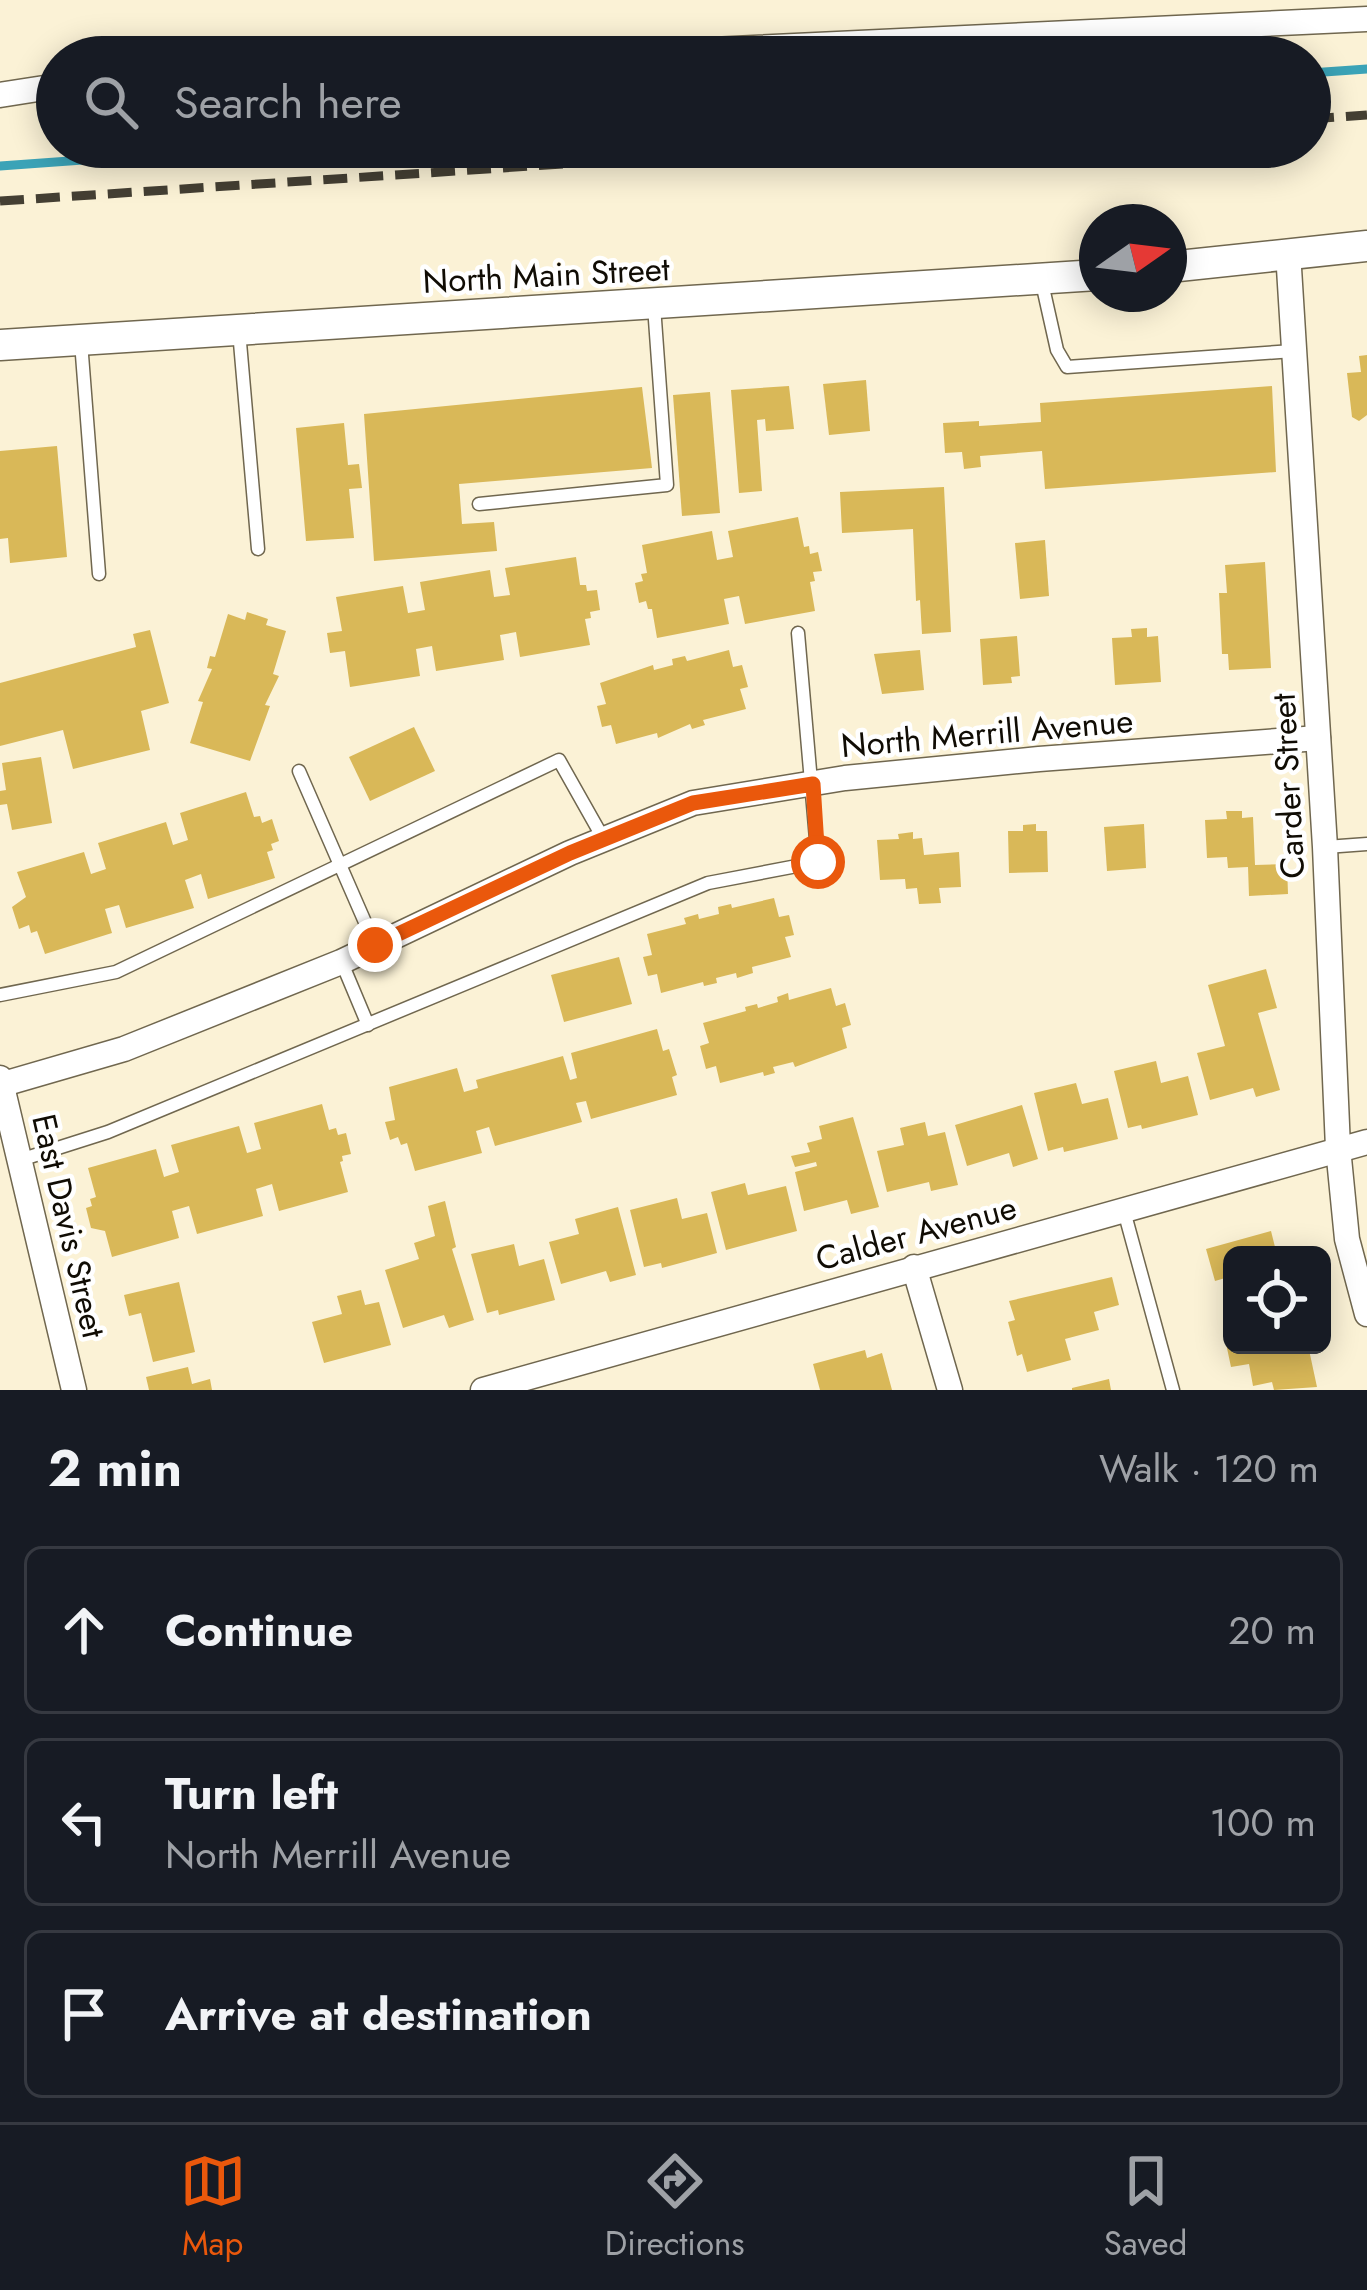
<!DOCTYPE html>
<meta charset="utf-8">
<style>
body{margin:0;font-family:Jost,sans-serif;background:#242831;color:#f1f3f6}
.controls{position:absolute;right:36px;bottom:36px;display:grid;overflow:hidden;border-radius:18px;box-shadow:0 6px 30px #0003}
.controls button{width:108px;height:108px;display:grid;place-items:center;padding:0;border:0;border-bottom:3px solid #363941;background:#171b24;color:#f1f3f6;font:60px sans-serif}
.compass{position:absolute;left:1079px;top:204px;width:108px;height:108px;border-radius:50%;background:#171b24;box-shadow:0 6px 30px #0003;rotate:76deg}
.stop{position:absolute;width:36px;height:36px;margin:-27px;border:9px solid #ea580c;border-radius:50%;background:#fff}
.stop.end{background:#ea580c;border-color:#fff;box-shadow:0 3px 12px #0008}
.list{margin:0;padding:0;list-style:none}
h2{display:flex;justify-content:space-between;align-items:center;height:156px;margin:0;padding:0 48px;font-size:51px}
h2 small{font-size:39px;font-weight:400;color:#9ea1a6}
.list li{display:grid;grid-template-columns:78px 1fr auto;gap:36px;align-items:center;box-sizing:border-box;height:168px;margin:0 24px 24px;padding:0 24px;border:3px solid #363941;border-radius:18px}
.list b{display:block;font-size:45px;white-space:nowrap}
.list p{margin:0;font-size:39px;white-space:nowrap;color:#9ea1a6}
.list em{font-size:39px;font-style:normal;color:#9ea1a6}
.icon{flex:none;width:66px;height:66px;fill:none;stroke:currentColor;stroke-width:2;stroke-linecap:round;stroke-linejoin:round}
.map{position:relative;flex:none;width:1367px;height:1390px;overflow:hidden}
.search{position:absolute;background:#171b24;box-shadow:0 6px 30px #0003;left:36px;right:36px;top:36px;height:132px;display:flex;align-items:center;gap:30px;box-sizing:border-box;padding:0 42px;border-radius:66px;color:#9ea1a6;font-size:45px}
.sheet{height:732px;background:#171b24}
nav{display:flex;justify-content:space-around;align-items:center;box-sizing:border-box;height:168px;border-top:3px solid #363941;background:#171b24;font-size:33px;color:#9ea1a6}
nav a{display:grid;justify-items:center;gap:6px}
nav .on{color:#ea580c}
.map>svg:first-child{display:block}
</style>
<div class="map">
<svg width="1367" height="1390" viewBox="0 0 1367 1390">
<rect width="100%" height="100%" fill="#fbf2d6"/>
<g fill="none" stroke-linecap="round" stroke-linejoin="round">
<g stroke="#3ba3b7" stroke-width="9">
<path d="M1310,73L1367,69"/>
<path d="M0,166L264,147"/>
</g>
</g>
<g fill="#d9b858">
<path d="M1367,355V415L1359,421L1352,417L1347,373L1361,372L1359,356Z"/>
<path d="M866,380L870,431L829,435L823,384Z"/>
<path d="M789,386L794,429L766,431L765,419L757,420L762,491L739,493L731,390Z"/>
<path d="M1272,386L1276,472L1045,489L1042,451L980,456L981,467L964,469L962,452L945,453L943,423L979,421V426L1041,422L1040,403Z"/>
<path d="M642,387L652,468L459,484L462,524L494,522L497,551L374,561L364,414Z"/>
<path d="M710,392L720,513L682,516L673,395Z"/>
<path d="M344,423L348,465L359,464L362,488L349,489L354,538L306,541L296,428Z"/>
<path d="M57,446L67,557L10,563L8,538L0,539V451Z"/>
<path d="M944,487L951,632L922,634L920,600L916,601L913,529L842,533L840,492Z"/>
<path d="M798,517L804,547L809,546L810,554L818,552L822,571L813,572L815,581L810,582L815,611L745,624L739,596L724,599L729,624L657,638L652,609H648L646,601L639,603L635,583L643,581L641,574L647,573L642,545L712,531L717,560L733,557L728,531Z"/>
<path d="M1045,540L1049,596L1020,599L1015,543Z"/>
<path d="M576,557L580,585H586L587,591L597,590L600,610L590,612L591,618L585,619L590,645L520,657L516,632L500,635L504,660L436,671L432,646L416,649L420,676L350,687L345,651L330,653L327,633L342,631L336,597L403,586L408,613L425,610L420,582L490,570L494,597L510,595L505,568Z"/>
<path d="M1265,562L1271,668L1229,670L1228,654H1222L1219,593H1227L1225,565Z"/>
<path d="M247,612L268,619L266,625L286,631L273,674L279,676L265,705L270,706L250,761L190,743L203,702L198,701L212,669L207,668L210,656L215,657L228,614L245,620Z"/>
<path d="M1147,628V637L1158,636L1161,682L1115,685L1112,638L1132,637L1131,629Z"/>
<path d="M150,630L169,703L141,711L150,750L73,769L63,730L0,746V683L136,647L133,634Z"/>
<path d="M1017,636L1020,676L1011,677L1012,683L983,685L980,639Z"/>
<path d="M729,650L733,667L742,665L748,687L740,689L746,709L703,720L705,725L692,729L690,724L658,738L657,733L616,744L611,725L602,727L597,706L606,704L600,683L653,665L654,670L673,665L672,659L685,656L687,661Z"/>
<path d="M920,650L924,690L882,694L874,654Z"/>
<path d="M414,727L435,771L370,801L349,757Z"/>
<path d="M41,757L52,823L12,830L7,804L0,805V791L6,790L2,763Z"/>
<path d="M246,792L254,817L260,816L262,823L272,819L279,841L271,844L273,850L267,852L275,878L208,899L201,874L185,880L194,908L126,928L119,905L105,909L112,933L45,954L37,931L31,933L29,925L19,929L12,907L26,897L17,872L84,852L91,874L106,869L98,843L166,822L173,845L188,840L180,813Z"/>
<path d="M1226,811H1242V818L1253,817L1255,865L1287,864L1288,894L1249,896L1248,867L1228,868L1227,857L1207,858L1205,820L1227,819Z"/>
<path d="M1036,824V831H1047L1048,872L1009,873L1008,831H1023V825Z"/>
<path d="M1144,824L1146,868L1107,871L1104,827Z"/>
<path d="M913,832V839L922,838L924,855L959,852L961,887L939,888L941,903L919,904L917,888L906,889L905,879L880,880L877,840L899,839L898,834Z"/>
<path d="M774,898L779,917L789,915L794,935L785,937L791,957L752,967L753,973L737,978L736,973L716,978L717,983L704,986L703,982L661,993L657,974L648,976L643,957L652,955L647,934L686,924L684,918L698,914L699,919L719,914L718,907L731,904L732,908Z"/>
<path d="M619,957L632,1004L564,1022L551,975Z"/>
<path d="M1266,969L1277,1008L1258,1013L1280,1090L1256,1097L1253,1088L1210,1100L1197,1053L1225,1046L1208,985Z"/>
<path d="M831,988L836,1006L845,1003L851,1025L842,1028L847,1048L795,1067L793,1062L773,1067L775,1073L764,1076L763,1072L720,1083L716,1066L706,1069L700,1046L709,1043L703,1023L746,1011L745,1007L757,1004L758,1008L778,1002L777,997L788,993L789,1000Z"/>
<path d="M657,1029L663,1051L669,1049L677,1075L672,1077L677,1095L591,1119L586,1101L576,1103L582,1122L495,1146L489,1127L476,1131L482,1153L415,1171L407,1143L401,1145L398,1137L390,1140L385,1122L395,1120L389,1087L457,1068L464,1092L478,1088L476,1080L563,1056L570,1080L577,1078L571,1053Z"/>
<path d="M1156,1061L1161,1083L1188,1076L1198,1115L1142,1129L1141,1125L1128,1128L1114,1071Z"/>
<path d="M1076,1083L1082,1104L1108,1098L1118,1139L1064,1152L1063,1147L1048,1151L1034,1093Z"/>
<path d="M322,1104L329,1130L336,1128L338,1135L346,1133L351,1154L342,1156L343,1161L340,1162L348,1192L279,1211L272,1184L256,1189L263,1216L197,1234L189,1206L172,1211L179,1238L112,1257L105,1231L91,1228L86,1208L92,1206L90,1199L96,1197L88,1168L156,1149L164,1177L179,1172L171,1145L239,1126L247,1153L261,1149L254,1123Z"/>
<path d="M1022,1105L1038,1159L1013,1167L1009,1153L967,1166L955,1125Z"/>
<path d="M853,1117L879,1207L851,1214L847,1200L804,1211L795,1172L817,1166L816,1162L795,1167L791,1156L810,1152L807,1143L822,1139L819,1126Z"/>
<path d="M925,1122L928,1136L945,1132L958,1185L931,1191L929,1182L887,1192L877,1151L904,1145L900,1128Z"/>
<path d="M745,1183L748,1195L786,1186L797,1231L726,1250L711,1192Z"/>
<path d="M677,1198L682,1219L707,1213L717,1253L662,1268L661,1263L644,1267L630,1210Z"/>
<path d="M445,1201L456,1247L452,1249L474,1320L449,1328L444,1315L403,1328L385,1270L419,1259L414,1243L435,1236L428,1206Z"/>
<path d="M618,1207L636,1275L610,1282L606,1271L561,1284L549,1242L579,1234L575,1219Z"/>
<path d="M1271,1231L1277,1255H1232V1276L1215,1281L1206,1249Z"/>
<path d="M514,1244L519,1266L544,1259L555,1300L499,1315L498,1310L487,1313L471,1254Z"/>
<path d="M1112,1277L1119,1305L1094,1312L1099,1330L1065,1339L1071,1360L1027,1372L1022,1354L1017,1356L1008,1322L1015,1320L1009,1301Z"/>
<path d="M179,1282L195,1352L153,1362L141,1313L129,1316L124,1295Z"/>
<path d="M361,1290L365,1305L379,1302L391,1345L324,1363L312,1322L342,1314L337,1296Z"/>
<path d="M1232,1333V1345H1308L1317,1387L1274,1390L1272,1382L1253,1386L1249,1364L1231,1367L1224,1334Z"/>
<path d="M865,1350L867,1358L882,1353L892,1390H820L813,1364Z"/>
<path d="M188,1367L192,1384L210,1379L212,1390H149L146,1377Z"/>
<path d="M1109,1379L1111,1390H1072V1388Z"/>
</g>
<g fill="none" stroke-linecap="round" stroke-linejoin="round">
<defs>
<g id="service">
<path d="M1042,283L1057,350L1067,367L1293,351"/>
<path d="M239,331L258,549"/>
<path d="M81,342L99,574"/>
<path d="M479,504L667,485L654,306"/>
<path d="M299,771L375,945"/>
<path d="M1326,847L1367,844"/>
<path d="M342,963L368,1025"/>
<path d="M0,995L116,972L559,760L603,838"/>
<path d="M20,1160L108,1132L708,883L818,862L798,633"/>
<path d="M1124,1211L1173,1390"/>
</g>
<g id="minor">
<path d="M564,57L1367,19"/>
<path d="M0,95L57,86"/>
<path d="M1288,252L1325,847L1338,1148L1347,1239L1367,1314"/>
<path d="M0,1078L74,1390"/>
<path d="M0,1085L124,1049L341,962L570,853L693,803L845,778L1039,759L1318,738"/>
<path d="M914,1267L950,1390"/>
<path d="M483,1390L1367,1142"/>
</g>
<g id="tertiary">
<path d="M1169,267L1367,246"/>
<path d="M0,345L1097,275"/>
</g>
</defs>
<use href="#service" stroke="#70674f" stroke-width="15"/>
<use href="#minor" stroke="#70674f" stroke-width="27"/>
<use href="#tertiary" stroke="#70674f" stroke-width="33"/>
<use href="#service" stroke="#fff" stroke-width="12"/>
<use href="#minor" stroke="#fff" stroke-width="24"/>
<use href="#tertiary" stroke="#fff" stroke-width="30"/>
<g stroke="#443f33" stroke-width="9" stroke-dasharray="24 12" stroke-linecap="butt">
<path d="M1310,119L1367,115"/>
<path d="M0,201L821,147"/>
</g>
</g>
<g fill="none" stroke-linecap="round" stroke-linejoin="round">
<path stroke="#ea580c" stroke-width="15" d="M375,945L570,853L693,803L813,784L818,862"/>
</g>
<g text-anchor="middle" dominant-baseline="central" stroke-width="9" stroke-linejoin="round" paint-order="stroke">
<g font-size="33" fill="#100c04" stroke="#fff">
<text transform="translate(546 275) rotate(-3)">North Main Street</text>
<text transform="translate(987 733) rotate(-5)">North Merrill Avenue</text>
<text transform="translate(1288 786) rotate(-93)">Carder Street</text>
<text transform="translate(69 1226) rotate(77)">East Davis Street</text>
<text transform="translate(916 1233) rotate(-15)">Calder Avenue</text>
</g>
</g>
</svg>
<div class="controls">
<button><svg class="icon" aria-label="locate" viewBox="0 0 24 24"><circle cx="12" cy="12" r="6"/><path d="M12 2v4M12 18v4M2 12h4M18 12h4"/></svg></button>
</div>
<svg class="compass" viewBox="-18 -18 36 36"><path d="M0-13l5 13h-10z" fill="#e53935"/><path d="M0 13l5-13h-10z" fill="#9ea1a6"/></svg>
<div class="stop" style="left:818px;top:862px"></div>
<div class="stop end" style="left:375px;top:945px"></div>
<div class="search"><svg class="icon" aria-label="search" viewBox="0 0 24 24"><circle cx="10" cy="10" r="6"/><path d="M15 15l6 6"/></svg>Search here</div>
</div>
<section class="sheet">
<h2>2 min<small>Walk · 120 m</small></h2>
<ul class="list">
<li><svg class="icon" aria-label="ahead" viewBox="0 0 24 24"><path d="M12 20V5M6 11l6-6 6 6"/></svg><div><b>Continue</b></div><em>20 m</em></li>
<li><svg class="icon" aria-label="left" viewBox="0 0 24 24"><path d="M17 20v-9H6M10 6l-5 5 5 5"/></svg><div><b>Turn left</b><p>North Merrill Avenue</p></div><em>100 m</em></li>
<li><svg class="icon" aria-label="arrive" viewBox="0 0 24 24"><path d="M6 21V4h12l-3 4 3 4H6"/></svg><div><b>Arrive at destination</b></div></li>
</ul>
</section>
<nav>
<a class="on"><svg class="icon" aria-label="map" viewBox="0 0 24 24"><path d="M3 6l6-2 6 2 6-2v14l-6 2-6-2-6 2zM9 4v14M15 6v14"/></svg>Map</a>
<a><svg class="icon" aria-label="directions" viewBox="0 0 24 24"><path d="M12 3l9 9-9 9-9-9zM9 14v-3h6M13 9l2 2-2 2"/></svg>Directions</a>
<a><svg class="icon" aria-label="saved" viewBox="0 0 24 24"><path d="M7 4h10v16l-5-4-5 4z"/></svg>Saved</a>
</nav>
